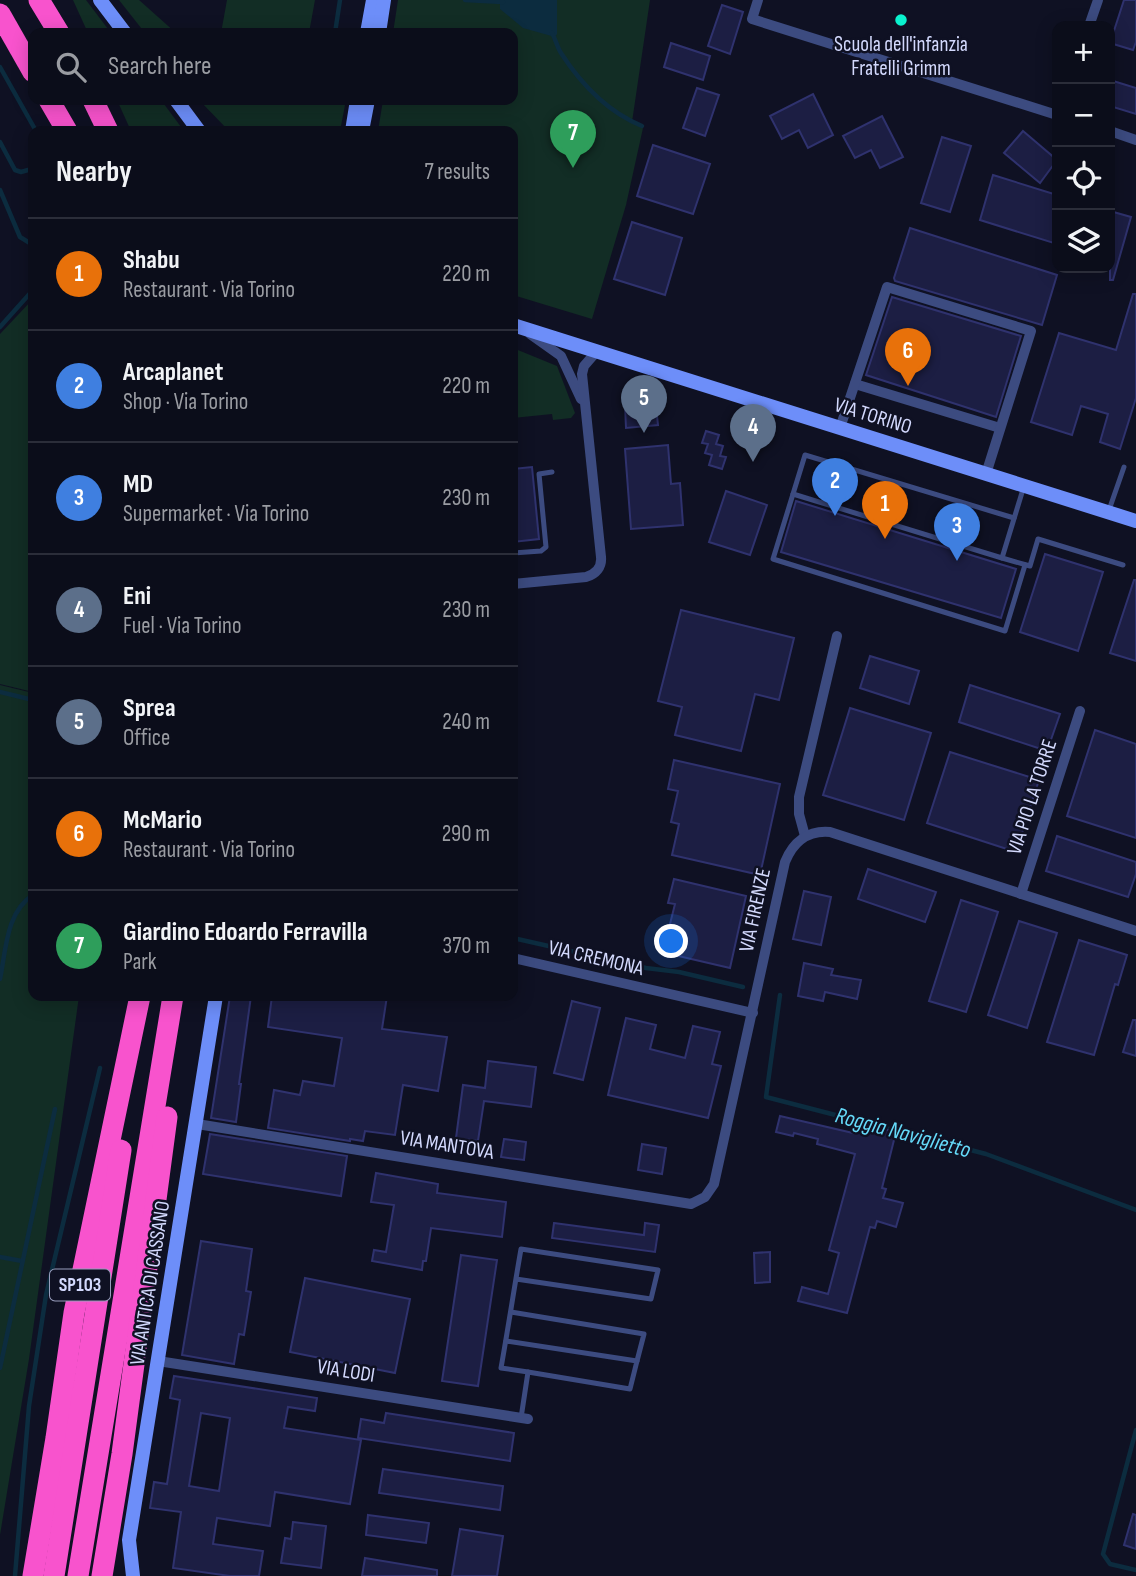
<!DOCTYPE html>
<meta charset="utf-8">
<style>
body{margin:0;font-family:"Sofia Sans Condensed",sans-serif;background:#191b27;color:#f1f3f6}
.controls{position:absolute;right:21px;top:21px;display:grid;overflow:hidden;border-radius:14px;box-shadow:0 4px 18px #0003}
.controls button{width:63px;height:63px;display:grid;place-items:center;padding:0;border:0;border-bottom:2px solid #2b2d39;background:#0b0d1a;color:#f1f3f6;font:35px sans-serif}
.you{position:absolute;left:672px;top:942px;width:24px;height:24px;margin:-18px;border:5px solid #fff;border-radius:50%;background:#1a73e8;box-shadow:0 0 0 10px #1a73e833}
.badge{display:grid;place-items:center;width:46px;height:46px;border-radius:50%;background:#d93025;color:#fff;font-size:23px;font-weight:700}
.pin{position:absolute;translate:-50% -58px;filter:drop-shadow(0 2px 4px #0008)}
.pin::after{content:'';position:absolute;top:37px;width:24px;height:21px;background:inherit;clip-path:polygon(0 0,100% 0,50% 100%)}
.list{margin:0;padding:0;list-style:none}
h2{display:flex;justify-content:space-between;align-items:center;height:91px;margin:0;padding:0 28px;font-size:30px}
h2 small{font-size:23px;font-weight:400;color:#9a9ca2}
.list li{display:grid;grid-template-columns:46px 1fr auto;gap:21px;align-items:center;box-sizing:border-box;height:112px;padding:0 28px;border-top:2px solid #2b2d39}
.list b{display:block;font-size:26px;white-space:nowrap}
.list p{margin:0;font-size:23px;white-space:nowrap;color:#9a9ca2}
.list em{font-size:23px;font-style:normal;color:#9a9ca2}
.icon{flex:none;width:38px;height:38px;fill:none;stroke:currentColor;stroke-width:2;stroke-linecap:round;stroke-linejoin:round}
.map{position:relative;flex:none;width:1136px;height:1576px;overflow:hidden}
.search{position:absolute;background:#0b0d1a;box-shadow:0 4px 18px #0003;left:28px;top:28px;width:490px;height:77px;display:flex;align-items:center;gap:18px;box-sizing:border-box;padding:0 24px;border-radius:14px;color:#9a9ca2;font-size:26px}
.panel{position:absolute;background:#0b0d1a;box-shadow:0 4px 18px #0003;left:28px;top:126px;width:490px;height:875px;border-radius:14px}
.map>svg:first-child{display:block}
</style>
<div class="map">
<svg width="1136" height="1576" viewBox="0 0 1136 1576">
<rect width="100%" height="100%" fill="#0f1123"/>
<g fill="#122d25">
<path d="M73,0H86L111,33H88Z"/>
<path d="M119,0H139L176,33H145Z"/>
<path d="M227,0H315L309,33H221Z"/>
<path d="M398,0H650L632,122L643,128L626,205L592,319L513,295V131H378L383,100H513V33H393Z"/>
<path d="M117,100H161L184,131H131Z"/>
<path d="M199,100H346L340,131H229Z"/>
<path d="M33,299V692L0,684V334Z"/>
<path d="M513,348L557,366L575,413L571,418L553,420L552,414L513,418Z"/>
<path d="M0,685L33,693V996H79L29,1359L0,1535Z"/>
</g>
<path fill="#0c2c3f" d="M500,0H557V34L555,37L523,28L500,9Z"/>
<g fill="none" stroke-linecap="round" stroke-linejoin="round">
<g stroke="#0c2c3f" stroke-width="4.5">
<path d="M465,0L503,2"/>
<path d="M335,33L340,0"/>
<path d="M552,33C556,40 557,47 561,53C581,84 608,112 642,126"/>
<path d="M0,67L36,131"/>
<path d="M0,142L15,170L21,172L28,170"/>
<path d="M0,190L20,237L33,245"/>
<path d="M0,327L33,290"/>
<path d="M0,692L33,700"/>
<path d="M513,938L646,968L679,972L743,987"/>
<path d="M0,979C6,950 6,912 33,895"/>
<path d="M780,995L766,1097L986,1154L1136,1210"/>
<path d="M0,1257L22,1261"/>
<path d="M0,1368L55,1109"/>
<path d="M1136,1430L1103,1554L1110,1564L1136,1570"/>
<path d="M15,1576L29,1406L46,1295L100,1068"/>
</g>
</g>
<g fill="#1c1e43" stroke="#2f326e" stroke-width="2" fill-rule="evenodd">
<path d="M1124,0H1136V42L1133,50L1110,43Z"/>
<path d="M722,5L743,12L730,54L708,46Z"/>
<path d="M671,43L710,56L703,80L664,67Z"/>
<path d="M1110,80L1136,88V114L1110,106Z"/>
<path d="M697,88L719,95L705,136L683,128Z"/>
<path d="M813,94L833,135L808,148L799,130L782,139L770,116Z"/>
<path d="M882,116L903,157L880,168L871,150L855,158L843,136Z"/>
<path d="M1023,131L1057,160L1040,183L1004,153Z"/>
<path d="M942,137L971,146L950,212L921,203Z"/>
<path d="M653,145L710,164L693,214L637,196Z"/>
<path d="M993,175L1057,195V244L980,220Z"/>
<path d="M1110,211L1131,217L1113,280H1110Z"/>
<path d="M632,222L682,238L665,295L614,279Z"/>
<path d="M910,228L1057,275L1042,325L895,281L894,278Z"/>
<path d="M1133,294H1136V398L1120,449L1100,442L1108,414L1081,406L1072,435L1031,422L1059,333L1116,350Z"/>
<path d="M892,297L1021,336L996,417L866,375Z"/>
<path d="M625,405L657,416L658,425L626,428Z"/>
<path d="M706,431L719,435L716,444L723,446L720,456L726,457L722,469L709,465L712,455L705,453L708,444L702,443Z"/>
<path d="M668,445L671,484L680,483L683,525L631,529L625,449Z"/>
<path d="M532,467L539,539L513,542V469Z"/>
<path d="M726,491L767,505L750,555L709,542Z"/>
<path d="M796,501L1016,569L1001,618L781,552Z"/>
<path d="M1045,554L1103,572L1078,651L1020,632Z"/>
<path d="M1134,580H1136V661L1110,653Z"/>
<path d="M681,610L794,638L779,700L755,694L741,751L675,735L682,707L658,701Z"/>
<path d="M870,656L919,671L909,704L860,688Z"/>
<path d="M970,685L1060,714L1047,751L959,722Z"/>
<path d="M850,708L931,733L904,820L823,795Z"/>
<path d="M1095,730L1136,744V838L1067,816Z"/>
<path d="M950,752L1039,780L1016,852L927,823Z"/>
<path d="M674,760L780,784L760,875L672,855L679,824L671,822L678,791L668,789Z"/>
<path d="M1057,836L1136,862V874L1128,897L1046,871Z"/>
<path d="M868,869L936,892L925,922L858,899Z"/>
<path d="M674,879L746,896L730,968L674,955L680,931L669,928L675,904L668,903Z"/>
<path d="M804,891L831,897L821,945L793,939Z"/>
<path d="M961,900L998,912L966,1012L929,1001Z"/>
<path d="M1019,921L1057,933L1027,1028L988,1015Z"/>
<path d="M1079,940L1127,955L1118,985L1115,984L1094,1055L1047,1042Z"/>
<path d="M804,963L833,969L831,975L861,980L857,999L825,992L823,1001L798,996Z"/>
<path d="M230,996H251L239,1084H241L236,1122L211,1118Z"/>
<path d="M272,996H387L382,1029L447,1037L438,1091L403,1085L395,1135L365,1131L363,1141L350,1139V1141L268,1128L274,1090L300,1095L303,1081L334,1086L342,1038L268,1027Z"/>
<path d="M572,1001L600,1008L583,1080L554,1073Z"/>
<path d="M626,1018L656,1025L650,1049L685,1058L693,1026L720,1032L712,1064L721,1066L708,1118L608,1095Z"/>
<path d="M1133,1020H1136V1056L1123,1052Z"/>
<path d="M488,1061L536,1067L531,1107L484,1101L478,1141L456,1138L463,1085L485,1088Z"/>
<path d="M780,1116L853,1133L856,1122L896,1132L882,1188L886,1189L883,1198L903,1203L896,1227L877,1221L875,1228L870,1227L847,1313L798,1301L802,1287L828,1294L839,1253L829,1250L855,1154L817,1144L818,1139L794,1133L793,1136L776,1132Z"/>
<path d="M210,1134L347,1156L341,1196L203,1174Z"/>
<path d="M504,1139L526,1142L524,1160L501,1157Z"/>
<path d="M642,1144L666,1148L662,1174L638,1170Z"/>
<path d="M376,1173L438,1184L437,1193L506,1202L502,1237L431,1228L426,1261H423L422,1270L372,1261L374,1250L386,1252L394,1205L371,1202Z"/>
<path d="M554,1223L644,1235L645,1223L659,1225L655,1252L552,1238Z"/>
<path d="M201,1241L252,1249L246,1291L251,1292L244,1335L239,1334L234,1364L182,1355Z"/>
<path d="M770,1252V1282L755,1283L754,1253Z"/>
<path d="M461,1255L497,1260L478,1386L442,1381Z"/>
<path d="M305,1278L410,1299L395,1373L290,1352Z"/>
<path d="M174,1376L317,1398L315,1411L288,1407L284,1428L361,1440L350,1504L275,1492L270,1526L217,1518L213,1544L263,1551L259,1576H230L173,1568L181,1512L150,1508L154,1482L167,1484L180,1400L170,1398ZM201,1413L230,1418L219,1491L189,1486Z"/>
<path d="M386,1413L514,1433L510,1461L358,1438L361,1419L384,1423Z"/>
<path d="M383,1469L503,1486L500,1510L379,1493Z"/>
<path d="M1133,1514L1136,1515V1549L1124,1545Z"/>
<path d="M368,1515L429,1523L426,1543L366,1535Z"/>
<path d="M293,1522L326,1526L321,1568L281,1563L285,1538L291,1539Z"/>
<path d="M460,1529L503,1536L497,1576H452Z"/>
<path d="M365,1558L437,1570V1576H362Z"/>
</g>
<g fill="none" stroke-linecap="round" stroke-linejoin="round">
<g stroke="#3c4b80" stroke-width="5">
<path d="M1024,486L1002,558L1030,566L1038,539L1123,565"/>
<path d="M793,494L773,559L1005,631L1025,565"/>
<path d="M1109,510L1124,467"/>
<path d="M513,553L541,551L546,547L539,474L552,472"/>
<path d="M1002,558L793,494L805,455L1014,518"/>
<path d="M516,1279L651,1299L658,1270L521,1249C514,1289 508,1329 501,1368L528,1372L521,1418"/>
<path d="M511,1312L644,1334L637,1361"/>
<path d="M506,1341L637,1361L630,1389L528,1372"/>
</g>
<g stroke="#3c4b80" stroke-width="10">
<path d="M758,0L752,19L1057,115"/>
<path d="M1089,26L1098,0"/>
<path d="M1110,131L1136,140"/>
<path d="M530,334L561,356L581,399"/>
<path d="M855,384L1000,428"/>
<path d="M840,428L887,287L1031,331L986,474"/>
<path d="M513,584L586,577C596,574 602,567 601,557L582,374L584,366L597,351"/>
<path d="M805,836L799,814V797L837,636"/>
<path d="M1021,894L1080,711"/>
<path d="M513,958L753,1013"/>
<path d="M197,1124L691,1204L705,1197L714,1184L785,862C793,842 808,830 830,832L1136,931"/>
<path d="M158,1361L528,1419"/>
</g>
<g stroke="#6d8ef9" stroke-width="14">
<path d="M100,0L125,33"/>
<path d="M367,33L373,0"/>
<path d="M379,33L384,0"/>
<path d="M176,100L199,131"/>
<path d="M352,131L357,100"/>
<path d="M362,131L368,100"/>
<path d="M513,325L1136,521"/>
<path d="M133,1576L129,1540L216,996"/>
</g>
<g stroke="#f853cd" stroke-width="21">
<path d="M39,0L59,33"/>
<path d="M0,14L33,72"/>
<path d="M49,100L67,131"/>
<path d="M93,100L108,131"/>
<path d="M33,1576L56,1438L74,1313L140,996"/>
<path d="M54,1576L121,1150"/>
<path d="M78,1576L173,996"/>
<path d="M102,1576L122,1454L167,1117"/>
</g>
</g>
<circle fill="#0af2ce" stroke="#0f1123" stroke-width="2.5" cx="901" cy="20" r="7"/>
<g text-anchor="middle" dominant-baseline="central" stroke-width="5" stroke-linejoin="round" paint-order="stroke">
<rect fill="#0f1123" stroke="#989dbc" stroke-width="2" x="50" y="1269.5" width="60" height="31" rx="5"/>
<g font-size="19" font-weight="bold" fill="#d3d9fd">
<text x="80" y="1285">SP103</text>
</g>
<g font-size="21" fill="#d3d9fd" stroke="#0f1123">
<text x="901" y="44">Scuola dell'infanzia<tspan x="901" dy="24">Fratelli Grimm</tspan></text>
</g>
<g font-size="21" fill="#d3d9fd" stroke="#0f1123">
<text transform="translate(873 416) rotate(17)">VIA TORINO</text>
<text transform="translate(1032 797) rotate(-72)">VIA PIO LA TORRE</text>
<text transform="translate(755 910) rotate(-78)">VIA FIRENZE</text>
<text transform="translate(596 958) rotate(13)">VIA CREMONA</text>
<text transform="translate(447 1145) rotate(9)">VIA MANTOVA</text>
<text transform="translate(150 1283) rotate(-81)">VIA ANTICA DI CASSANO</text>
<text transform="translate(346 1371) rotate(9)">VIA LODI</text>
</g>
<g font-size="23" font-style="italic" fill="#65daf9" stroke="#0f1123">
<text transform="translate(903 1133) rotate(15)">Roggia Naviglietto</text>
</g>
</g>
</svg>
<div class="controls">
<button>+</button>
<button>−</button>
<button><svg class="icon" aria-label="locate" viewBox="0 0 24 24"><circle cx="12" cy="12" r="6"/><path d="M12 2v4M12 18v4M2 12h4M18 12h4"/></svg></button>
<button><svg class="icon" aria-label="layers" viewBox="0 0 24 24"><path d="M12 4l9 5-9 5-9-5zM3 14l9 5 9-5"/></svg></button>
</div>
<div class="you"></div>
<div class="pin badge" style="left:885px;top:539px;background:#e8710a">1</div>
<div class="pin badge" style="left:835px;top:516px;background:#3f7fe0">2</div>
<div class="pin badge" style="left:957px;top:561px;background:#3f7fe0">3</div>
<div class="pin badge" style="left:753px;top:462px;background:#5c6f8a">4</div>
<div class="pin badge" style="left:644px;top:433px;background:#5c6f8a">5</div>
<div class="pin badge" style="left:908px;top:386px;background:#e8710a">6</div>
<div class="pin badge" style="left:573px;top:168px;background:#2e9e5b">7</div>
<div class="search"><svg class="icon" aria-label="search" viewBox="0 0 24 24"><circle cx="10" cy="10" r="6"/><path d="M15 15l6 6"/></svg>Search here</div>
<section class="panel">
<h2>Nearby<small>7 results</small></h2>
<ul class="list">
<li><span class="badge" style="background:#e8710a">1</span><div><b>Shabu</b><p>Restaurant · Via Torino</p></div><em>220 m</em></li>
<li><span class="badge" style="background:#3f7fe0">2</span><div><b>Arcaplanet</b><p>Shop · Via Torino</p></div><em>220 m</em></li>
<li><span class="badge" style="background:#3f7fe0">3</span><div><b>MD</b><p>Supermarket · Via Torino</p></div><em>230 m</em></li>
<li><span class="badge" style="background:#5c6f8a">4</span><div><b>Eni</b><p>Fuel · Via Torino</p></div><em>230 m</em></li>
<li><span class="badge" style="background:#5c6f8a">5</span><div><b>Sprea</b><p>Office</p></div><em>240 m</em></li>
<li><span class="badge" style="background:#e8710a">6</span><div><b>McMario</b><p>Restaurant · Via Torino</p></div><em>290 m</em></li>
<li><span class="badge" style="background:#2e9e5b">7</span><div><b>Giardino Edoardo Ferravilla</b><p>Park</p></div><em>370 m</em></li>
</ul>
</section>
</div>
